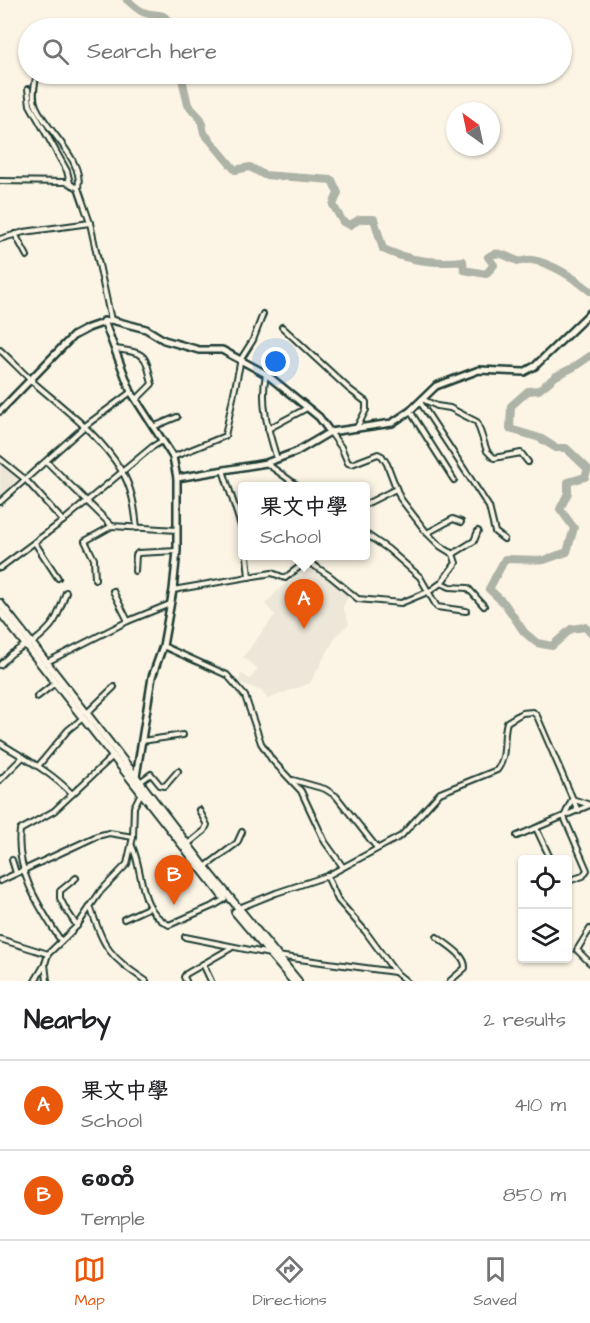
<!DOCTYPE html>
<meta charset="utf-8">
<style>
body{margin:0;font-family:"Architects Daughter","LXGW WenKai TC","Noto Sans Myanmar",sans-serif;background:#f6f6f6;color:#202124}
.controls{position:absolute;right:18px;bottom:18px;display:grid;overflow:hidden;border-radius:6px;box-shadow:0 2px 4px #0004}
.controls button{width:54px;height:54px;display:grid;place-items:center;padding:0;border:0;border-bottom:2px solid #e0e0e0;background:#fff;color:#202124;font:30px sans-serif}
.compass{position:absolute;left:446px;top:102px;width:54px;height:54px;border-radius:50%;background:#fff;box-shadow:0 2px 4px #0004;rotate:327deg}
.you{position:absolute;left:276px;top:362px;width:21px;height:21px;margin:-15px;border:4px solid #fff;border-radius:50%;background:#1a73e8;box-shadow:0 0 0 9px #1a73e833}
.badge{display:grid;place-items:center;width:39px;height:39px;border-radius:50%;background:#ea580c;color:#fff;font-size:20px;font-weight:700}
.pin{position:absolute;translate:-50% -50px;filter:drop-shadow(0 2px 3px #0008)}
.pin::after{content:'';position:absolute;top:32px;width:21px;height:18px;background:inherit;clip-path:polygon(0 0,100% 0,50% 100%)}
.popup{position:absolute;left:238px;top:482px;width:132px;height:78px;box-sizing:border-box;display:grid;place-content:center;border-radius:6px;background:#fff;filter:drop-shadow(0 2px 4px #0005);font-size:20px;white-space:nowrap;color:#757577}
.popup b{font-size:22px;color:#202124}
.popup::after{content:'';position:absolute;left:50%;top:100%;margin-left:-12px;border:12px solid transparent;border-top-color:#fff}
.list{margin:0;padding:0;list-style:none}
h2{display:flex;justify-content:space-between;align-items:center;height:78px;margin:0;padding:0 24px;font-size:26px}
h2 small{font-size:20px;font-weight:400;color:#757577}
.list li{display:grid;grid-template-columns:39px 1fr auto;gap:18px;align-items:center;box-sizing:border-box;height:90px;padding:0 24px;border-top:2px solid #e0e0e0}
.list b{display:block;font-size:22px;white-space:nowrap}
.list p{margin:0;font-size:20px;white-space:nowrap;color:#757577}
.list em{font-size:20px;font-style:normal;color:#757577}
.icon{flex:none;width:33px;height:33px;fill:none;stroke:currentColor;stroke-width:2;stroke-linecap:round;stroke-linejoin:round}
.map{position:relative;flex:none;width:590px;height:981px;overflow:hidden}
.search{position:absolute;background:#fff;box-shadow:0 2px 4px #0004;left:18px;right:18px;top:18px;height:66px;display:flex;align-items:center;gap:15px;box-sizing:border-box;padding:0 21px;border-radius:33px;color:#757577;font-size:22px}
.sheet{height:258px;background:#fff}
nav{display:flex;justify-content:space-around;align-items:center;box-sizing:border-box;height:84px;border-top:2px solid #e0e0e0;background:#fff;font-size:16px;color:#757577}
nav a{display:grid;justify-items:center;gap:3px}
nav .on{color:#ea580c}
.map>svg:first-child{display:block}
</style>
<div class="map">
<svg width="590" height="981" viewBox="0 0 590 981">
<rect width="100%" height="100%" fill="#fcf5e5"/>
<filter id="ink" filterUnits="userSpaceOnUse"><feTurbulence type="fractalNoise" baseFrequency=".0167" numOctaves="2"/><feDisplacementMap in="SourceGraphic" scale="12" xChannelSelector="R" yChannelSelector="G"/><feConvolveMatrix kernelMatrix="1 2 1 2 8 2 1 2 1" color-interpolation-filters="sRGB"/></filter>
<g filter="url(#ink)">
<g fill="#ece7d8">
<path d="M0,464L18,478L0,499Z"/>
<path d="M308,565L350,593L343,607L349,624L337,635L310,683L268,699L261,691L239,682L241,673L250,679L258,669L243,657L275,615L265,604L302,566Z"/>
</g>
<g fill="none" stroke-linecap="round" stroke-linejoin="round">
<g stroke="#aeb3a7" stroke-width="8">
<path d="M127,0C132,4 138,10 143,12C157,18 166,9 170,28"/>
<path d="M181,74L188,105L201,119L204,133L235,170L250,167L264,175L332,180L338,193L333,205L343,222L350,225L360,219H374L383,249C409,261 434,264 463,261L464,270L486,274L494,265L488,257C500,249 506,257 518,261C522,262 527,259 532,260C551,263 575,278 590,291"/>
<path d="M590,356L574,367L556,376L539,390L528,391L511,406L510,429L540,438L556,448H566L588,469L585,477L568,482V493L560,509L574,528L567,552L544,560L505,559L489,589L505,604L524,632L537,643L552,646L571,629L585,627L590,632"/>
</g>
<defs>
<g id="minor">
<path d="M36,78C34,87 32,97 36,106C46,130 85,161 78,188"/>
<path d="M28,89L30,105L67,171L70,183"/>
<path d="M0,181L66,182L78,188L90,223L111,320"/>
<path d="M15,234L27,256"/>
<path d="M0,239L24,232L90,223"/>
<path d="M282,327L349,389L366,402V410L356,429"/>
<path d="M115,349C147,353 145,354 152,384L136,400"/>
<path d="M0,350C11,360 22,372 33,382C64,409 100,435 121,470C132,487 135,508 137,528"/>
<path d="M266,374C260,404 268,430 277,459"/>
<path d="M422,399L437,406L450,408L477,422L487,451L494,458L521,453L528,462"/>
<path d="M420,402L489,507L495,532L504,539"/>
<path d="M410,411L454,480"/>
<path d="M153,427L177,417"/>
<path d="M268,429L307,408"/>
<path d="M173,457L225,436L241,359L253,340L263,314"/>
<path d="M0,459L26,480L63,521"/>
<path d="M47,462L112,526L177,530"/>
<path d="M266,463L298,486"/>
<path d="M223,470L242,529"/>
<path d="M0,502L85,426L131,392"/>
<path d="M366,504L396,489"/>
<path d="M427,533L453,519L461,522"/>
<path d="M366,534L388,549L420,577L437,607L466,611"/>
<path d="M35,543L58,578"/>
<path d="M453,554L474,541L478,531"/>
<path d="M247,556L249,577"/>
<path d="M309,556L307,561L330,576L358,599L401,603L430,591L441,583L456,563L453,554L440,546L427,533L400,498L387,464L382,456L378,454L352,464L348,463L341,447L330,432"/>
<path d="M0,568L63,521L152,447L162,441"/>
<path d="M135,571L136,555L138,553L177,551"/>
<path d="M95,579L94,559L85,541L112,526"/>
<path d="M441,583L450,587L468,588L484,606"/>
<path d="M173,590L272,573L285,578L307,561"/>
<path d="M113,591L128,621"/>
<path d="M32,643C55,626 57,619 66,592"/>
<path d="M163,646L227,675L245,696L261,743L272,760L301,791L325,842L343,867"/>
<path d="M47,662L128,621L170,604"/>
<path d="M0,665L11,654L25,645"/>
<path d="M37,697L55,683"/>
<path d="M87,713L114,687"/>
<path d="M142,741L183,735"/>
<path d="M0,743C26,759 51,772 72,794"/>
<path d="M39,765L68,730L83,718"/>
<path d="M0,780L23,757"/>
<path d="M293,780L325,789L336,796L377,848"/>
<path d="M140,782L151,774L160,785L165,786L178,771"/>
<path d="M536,828L551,860"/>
<path d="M517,836L590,805"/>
<path d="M188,844L204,831L207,825L199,810"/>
<path d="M132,846C144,872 138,910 169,925L215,905L225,899"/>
<path d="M12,860L16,873"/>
<path d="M205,867L237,843L242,832"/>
<path d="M327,876L338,900L365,931L395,972L406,981"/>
<path d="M76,878L60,891V898L65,908L77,926"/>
<path d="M0,881L97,836L109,833L133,837"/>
<path d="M568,881L583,876L587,870L564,817L572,799L590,805"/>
<path d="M90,906C105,950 108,955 146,981"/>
<path d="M239,908L276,893L327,876L401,836L440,793L497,770C508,756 502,738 507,722L522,713L533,712L537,716L578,811"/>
<path d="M124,919L150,907"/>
<path d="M590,929L577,950L590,963"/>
<path d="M185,937L270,954"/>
<path d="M437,937C447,945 466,955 465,968L450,981"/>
<path d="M0,939L48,954"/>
<path d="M61,941C40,908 15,872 20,830L54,811L113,756"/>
<path d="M277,956L395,972"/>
<path d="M45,964L47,981"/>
<path d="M203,964L211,981"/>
<path d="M35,981L45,964L48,954L77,926L100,892L127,864L133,837L134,807L141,793"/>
<path d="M186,981L184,977L186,974L231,948"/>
</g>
<g id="tertiary">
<path d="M104,321L131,392L173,457L177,478V551L173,590L163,646L152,677L136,777"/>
<path d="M0,411L73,336L88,328L111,320L146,329L164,340L199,350H222L266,374L319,417L330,432"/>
<path d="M177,478L266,463L296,452L330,432L392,423L410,411L436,386L479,370L524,372L535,366L590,313"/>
</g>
<g id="primary">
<path d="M0,603L117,752L205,867L298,981"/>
<path d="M0,612L223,897"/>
<path d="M235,912L293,981"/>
</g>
</defs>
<use href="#minor" stroke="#1f3d34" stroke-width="8"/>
<use href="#tertiary" stroke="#1f3d34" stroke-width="10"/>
<use href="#primary" stroke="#1f3d34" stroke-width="10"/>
<use href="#minor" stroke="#fcf5e5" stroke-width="4"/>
<use href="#tertiary" stroke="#fcf5e5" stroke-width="5"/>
<use href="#primary" stroke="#fcf5e5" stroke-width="6"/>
</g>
</g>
</svg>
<div class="controls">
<button><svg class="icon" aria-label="locate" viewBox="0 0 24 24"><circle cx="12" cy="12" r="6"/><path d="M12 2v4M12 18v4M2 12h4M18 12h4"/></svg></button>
<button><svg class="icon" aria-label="layers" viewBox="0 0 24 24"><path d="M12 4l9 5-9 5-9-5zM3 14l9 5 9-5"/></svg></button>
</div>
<svg class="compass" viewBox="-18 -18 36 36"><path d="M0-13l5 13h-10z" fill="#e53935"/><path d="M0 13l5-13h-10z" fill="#757577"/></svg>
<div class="you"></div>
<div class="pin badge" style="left:304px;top:629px">A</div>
<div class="popup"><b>果文中學</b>School</div>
<div class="pin badge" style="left:174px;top:905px">B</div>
<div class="search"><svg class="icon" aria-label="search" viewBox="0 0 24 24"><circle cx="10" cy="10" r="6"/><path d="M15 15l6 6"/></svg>Search here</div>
</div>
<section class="sheet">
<h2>Nearby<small>2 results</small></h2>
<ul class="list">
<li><span class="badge">A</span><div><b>果文中學</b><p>School</p></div><em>410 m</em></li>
<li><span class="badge">B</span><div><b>စေတီ</b><p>Temple</p></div><em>850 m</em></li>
</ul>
</section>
<nav>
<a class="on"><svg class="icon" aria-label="map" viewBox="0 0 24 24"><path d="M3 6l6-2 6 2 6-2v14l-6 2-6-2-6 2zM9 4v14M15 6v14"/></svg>Map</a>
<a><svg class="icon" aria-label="directions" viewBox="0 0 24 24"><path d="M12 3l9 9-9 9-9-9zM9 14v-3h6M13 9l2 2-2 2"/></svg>Directions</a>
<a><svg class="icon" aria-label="saved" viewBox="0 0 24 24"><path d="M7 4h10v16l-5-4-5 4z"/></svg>Saved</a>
</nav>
